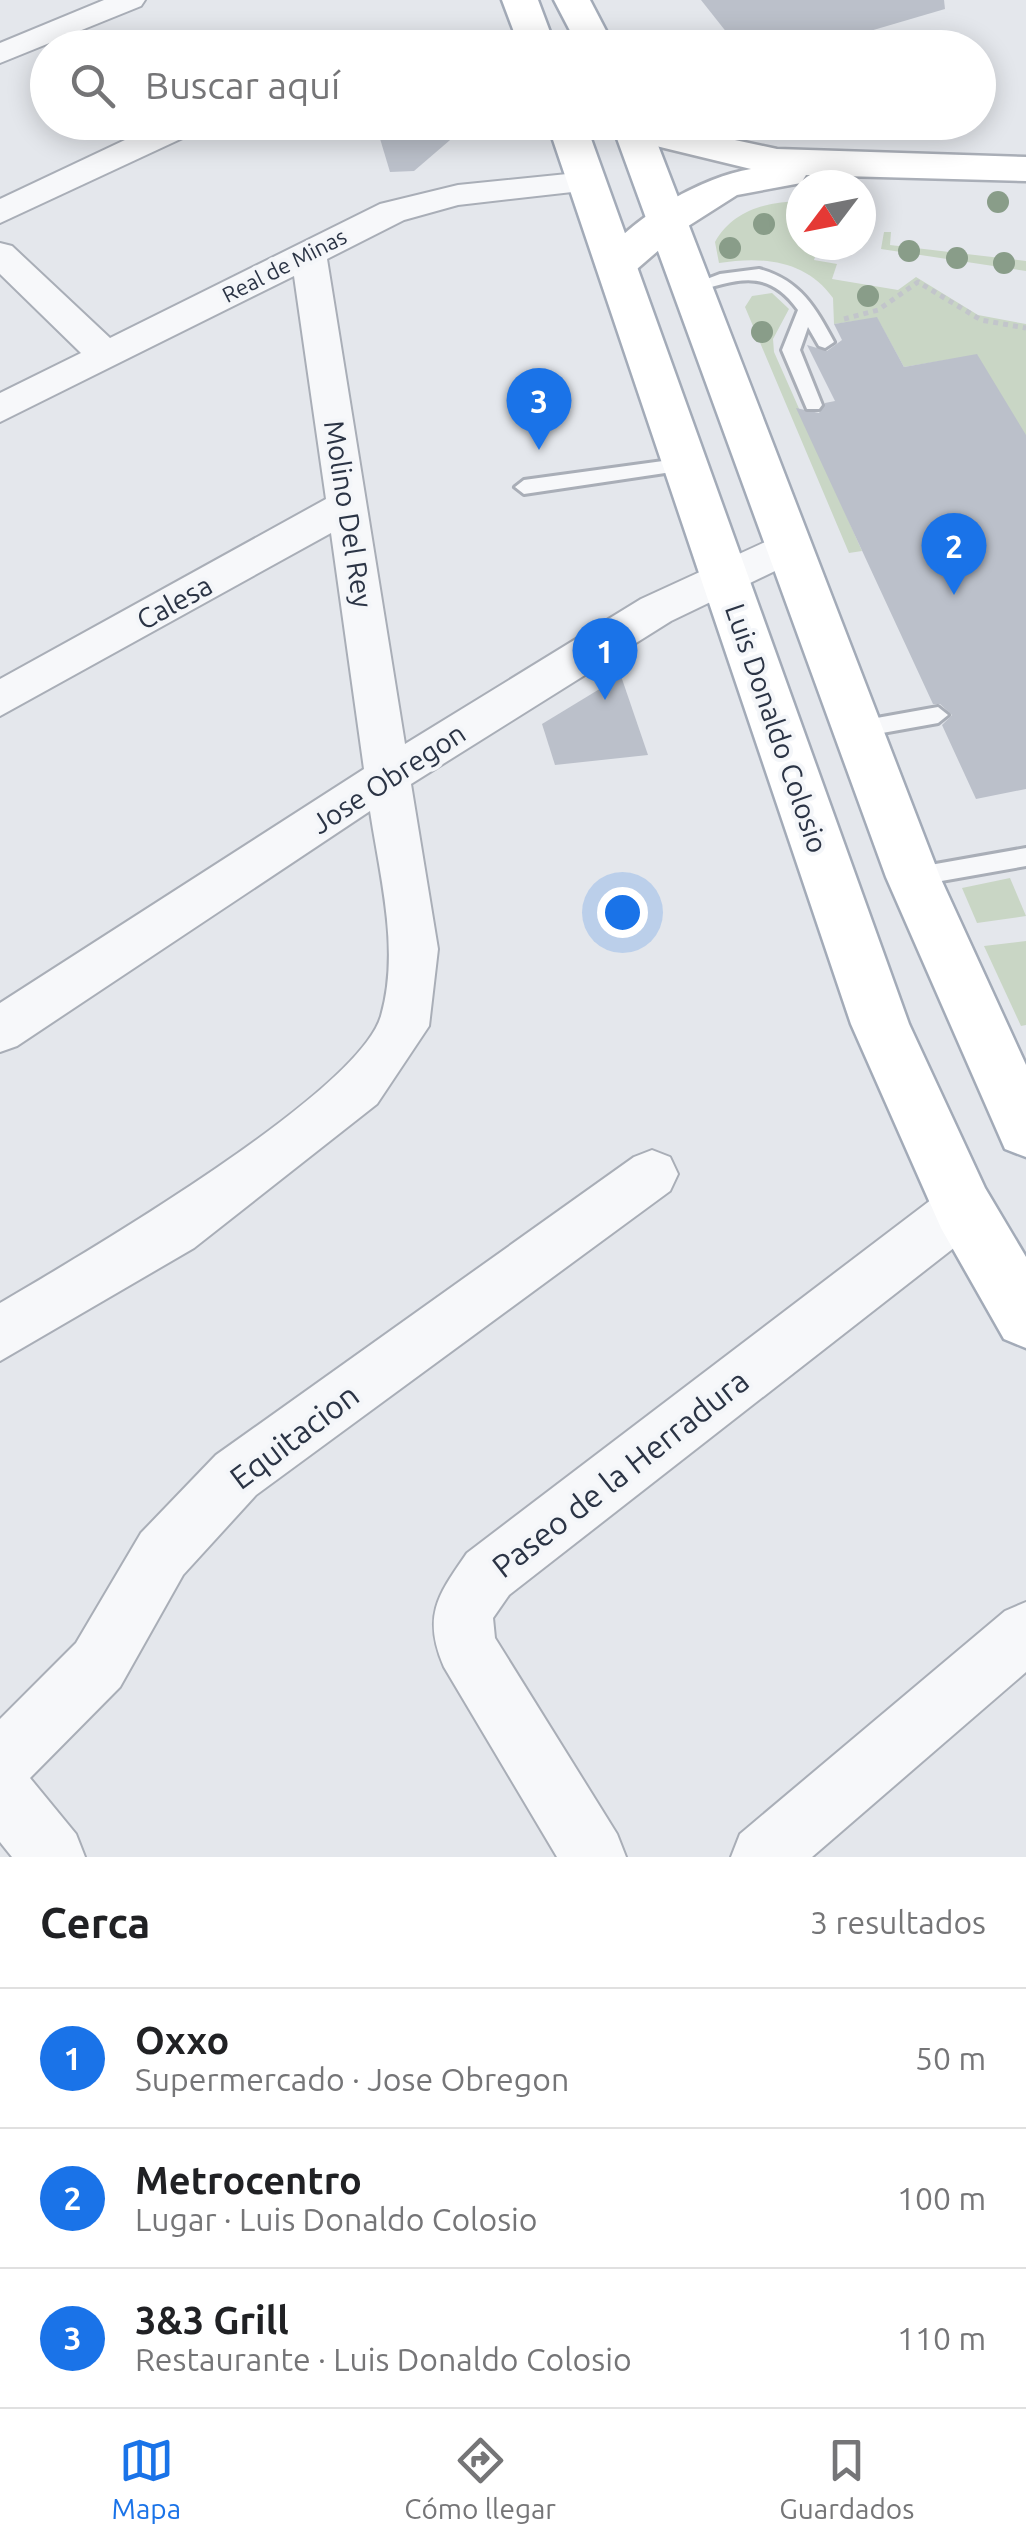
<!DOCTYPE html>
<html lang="es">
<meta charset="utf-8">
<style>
body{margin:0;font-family:Ubuntu,sans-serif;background:#f6f6f6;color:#202124}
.compass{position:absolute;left:786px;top:170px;width:90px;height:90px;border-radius:50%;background:#fff;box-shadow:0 5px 25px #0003;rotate:238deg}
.you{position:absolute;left:622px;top:912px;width:35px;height:35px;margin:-25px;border:8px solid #fff;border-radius:50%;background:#1a73e8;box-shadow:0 0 0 15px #1a73e833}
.badge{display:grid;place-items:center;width:65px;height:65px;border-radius:50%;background:#1a73e8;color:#fff;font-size:32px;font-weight:700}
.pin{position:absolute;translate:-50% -82px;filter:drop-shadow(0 2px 5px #0008)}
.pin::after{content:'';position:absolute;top:52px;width:35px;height:30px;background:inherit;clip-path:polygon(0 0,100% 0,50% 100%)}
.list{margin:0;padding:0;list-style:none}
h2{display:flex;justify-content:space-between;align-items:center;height:130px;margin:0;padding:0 40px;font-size:42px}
h2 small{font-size:32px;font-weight:400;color:#757577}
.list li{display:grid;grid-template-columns:65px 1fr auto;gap:30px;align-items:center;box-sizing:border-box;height:140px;padding:0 40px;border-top:2px solid #e0e0e0}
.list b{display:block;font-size:38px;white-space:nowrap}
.list p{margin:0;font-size:32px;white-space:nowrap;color:#757577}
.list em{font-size:32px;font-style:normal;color:#757577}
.icon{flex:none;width:55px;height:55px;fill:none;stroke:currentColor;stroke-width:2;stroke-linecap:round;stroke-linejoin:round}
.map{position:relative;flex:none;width:1026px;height:1857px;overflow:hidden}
.search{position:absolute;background:#fff;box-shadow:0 5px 25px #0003;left:30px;right:30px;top:30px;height:110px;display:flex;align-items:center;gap:25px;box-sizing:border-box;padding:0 35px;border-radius:55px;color:#757577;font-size:38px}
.sheet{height:550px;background:#fff}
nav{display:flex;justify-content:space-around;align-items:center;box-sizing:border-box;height:140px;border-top:2px solid #e0e0e0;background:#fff;font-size:28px;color:#757577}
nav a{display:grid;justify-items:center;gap:5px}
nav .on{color:#1a73e8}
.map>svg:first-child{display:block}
</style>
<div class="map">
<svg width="1026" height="1857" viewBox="0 0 1026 1857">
<rect width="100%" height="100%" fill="#e4e7ec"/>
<g fill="#c9d6c5">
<path d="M801,201V245H819L814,260L837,264L832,279L898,290L916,277L978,315L1026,324V452L977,355L904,367L877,318L834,324L833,298C806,260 762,256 719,263L715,242C733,210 766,202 801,201Z"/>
<path d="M884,232H891L890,245L1026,261V271L881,249Z"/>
<path d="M772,293L789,309L773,339L774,352L862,551L849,553L745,307L752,296Z"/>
<path d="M1010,878L1026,916L977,923L962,888Z"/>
<path d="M1026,941V1025L1021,1026L984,946Z"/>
</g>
<g fill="#bbc0ca">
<path d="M701,0H944L945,9L812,48H739Z"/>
<path d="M471,122L414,171L390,172L378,132Z"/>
<path d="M877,317L904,367L977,354L1026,435V789L976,799L942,725L952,715L940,704H933L796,408L819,413L825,403L835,401L807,345L827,351L842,340L834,324Z"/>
<path d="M621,676L648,755L555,765L542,724Z"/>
</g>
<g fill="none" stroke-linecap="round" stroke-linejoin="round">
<defs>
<g id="lane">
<path d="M759,269C800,280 815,307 834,342L825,348L819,346L808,327L800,350L822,405L819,409H807L782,350L798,310C767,267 737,280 694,292L686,287L720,274Z"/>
<path d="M685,458L694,464L692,469L524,494L515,487L524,480Z"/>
<path d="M938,707L948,715L938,723L860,737L850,729L860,721Z"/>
<path d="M1026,848V866L913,886L905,884L902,877L905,870L913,868Z"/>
</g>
<g id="street">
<path d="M104,0H145L141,6L0,63V43Z"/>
<path d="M163,122H206L202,129L0,223V199Z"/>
<path d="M587,172L599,175L604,182L599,189L458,205L404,220L327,259L405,744L641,599L774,538L788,533L802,538L808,548L802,558L671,621L411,784L438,949L429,1026L377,1104L194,1248L0,1361V1303C77,1258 358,1094 381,1016C400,950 380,877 370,811L17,1046L0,1052V1003L364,769L331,533L0,716V679L326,499L294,276L0,422V393L81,353L0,274V243L12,246L110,338L380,204L458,185Z"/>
<path d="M652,1150L670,1157L678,1174L670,1191L256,1495L183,1575L120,1687L30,1778L76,1834L85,1857H12L0,1842V1719L76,1643L141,1533L216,1455L634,1157Z"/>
<path d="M963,1183L982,1190L989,1208L982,1226L509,1595L493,1618L495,1638L617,1834L626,1857H557L444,1667C422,1616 438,1595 467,1553L944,1190Z"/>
<path d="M1026,1602V1672L812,1857H731L740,1834L1005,1611Z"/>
</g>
<path id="secondary" d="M617,122H651L777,149L1026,157V181L806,175L801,183L737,195L682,230L630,275L616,279L602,275L596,266C625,221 700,177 751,169L619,137L613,129Z"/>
<g id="primary">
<path d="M502,0H538L556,48H520Z"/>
<path d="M554,0H590L615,48H579Z"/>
<path d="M547,122H585L909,1024L985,1188L1026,1257V1348L1004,1339L941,1228L851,1024Z"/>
<path d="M611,122H649L940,877L1026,1065V1157L1005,1149L886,877Z"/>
</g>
</defs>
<use href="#lane" stroke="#a9aeb7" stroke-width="6"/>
<use href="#street" stroke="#a9aeb7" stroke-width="4"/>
<use href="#secondary" stroke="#a9aeb7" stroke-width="5"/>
<use href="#primary" stroke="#a3abb8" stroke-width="5"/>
<path stroke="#c2c5cb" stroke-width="5" stroke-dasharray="5 5" stroke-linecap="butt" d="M844,319L878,310L918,282L981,320L1026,328"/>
<use href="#lane" fill="#f7f8fa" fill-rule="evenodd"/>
<use href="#street" fill="#f7f8fa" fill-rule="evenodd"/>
<use href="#secondary" fill="#fff" fill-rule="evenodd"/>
<use href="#primary" fill="#fff" fill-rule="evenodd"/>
</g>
<g fill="#899d89">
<circle cx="998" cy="202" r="11"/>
<circle cx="764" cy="224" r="11"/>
<circle cx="730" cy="248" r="11"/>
<circle cx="909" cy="251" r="11"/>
<circle cx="957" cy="258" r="11"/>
<circle cx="1004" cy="263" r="11"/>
<circle cx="868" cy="296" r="11"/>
<circle cx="762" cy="332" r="11"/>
</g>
<g text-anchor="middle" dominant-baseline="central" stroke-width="8" stroke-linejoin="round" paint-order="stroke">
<g font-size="22" fill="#2b3445" stroke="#f4f6f9">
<text transform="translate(284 265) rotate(-27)">Real de Minas</text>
</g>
<g font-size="28" fill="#2b3445" stroke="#f4f6f9">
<text transform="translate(349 514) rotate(81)">Molino Del Rey</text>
<text transform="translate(174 602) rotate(-29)">Calesa</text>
<text transform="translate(777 728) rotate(71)">Luis Donaldo Colosio</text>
<text transform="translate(388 778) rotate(-33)">Jose Obregon</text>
</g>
<g font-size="32" fill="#2b3445" stroke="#f4f6f9">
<text transform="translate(294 1436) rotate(-37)">Equitacion</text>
<text transform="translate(620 1473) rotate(-38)">Paseo de la Herradura</text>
</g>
</g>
</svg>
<svg class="compass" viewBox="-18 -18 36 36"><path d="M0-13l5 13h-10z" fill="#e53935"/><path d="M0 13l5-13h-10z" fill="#757577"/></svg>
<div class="you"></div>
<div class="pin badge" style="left:605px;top:700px">1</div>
<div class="pin badge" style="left:954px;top:595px">2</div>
<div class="pin badge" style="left:539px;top:450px">3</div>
<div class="search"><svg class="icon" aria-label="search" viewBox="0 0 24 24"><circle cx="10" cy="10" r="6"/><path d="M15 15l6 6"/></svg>Buscar aquí</div>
</div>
<section class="sheet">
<h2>Cerca<small>3 resultados</small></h2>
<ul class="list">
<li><span class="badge">1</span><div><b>Oxxo</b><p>Supermercado · Jose Obregon</p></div><em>50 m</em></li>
<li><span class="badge">2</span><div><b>Metrocentro</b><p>Lugar · Luis Donaldo Colosio</p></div><em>100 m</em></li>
<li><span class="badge">3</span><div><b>3&amp;3 Grill</b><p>Restaurante · Luis Donaldo Colosio</p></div><em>110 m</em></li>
</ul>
</section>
<nav>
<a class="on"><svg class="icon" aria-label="map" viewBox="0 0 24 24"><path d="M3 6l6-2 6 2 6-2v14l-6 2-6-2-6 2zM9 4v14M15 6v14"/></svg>Mapa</a>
<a><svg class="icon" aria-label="directions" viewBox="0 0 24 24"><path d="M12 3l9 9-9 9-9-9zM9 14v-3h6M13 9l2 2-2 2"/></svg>Cómo llegar</a>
<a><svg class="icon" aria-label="saved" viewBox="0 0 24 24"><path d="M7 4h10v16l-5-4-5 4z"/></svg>Guardados</a>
</nav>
